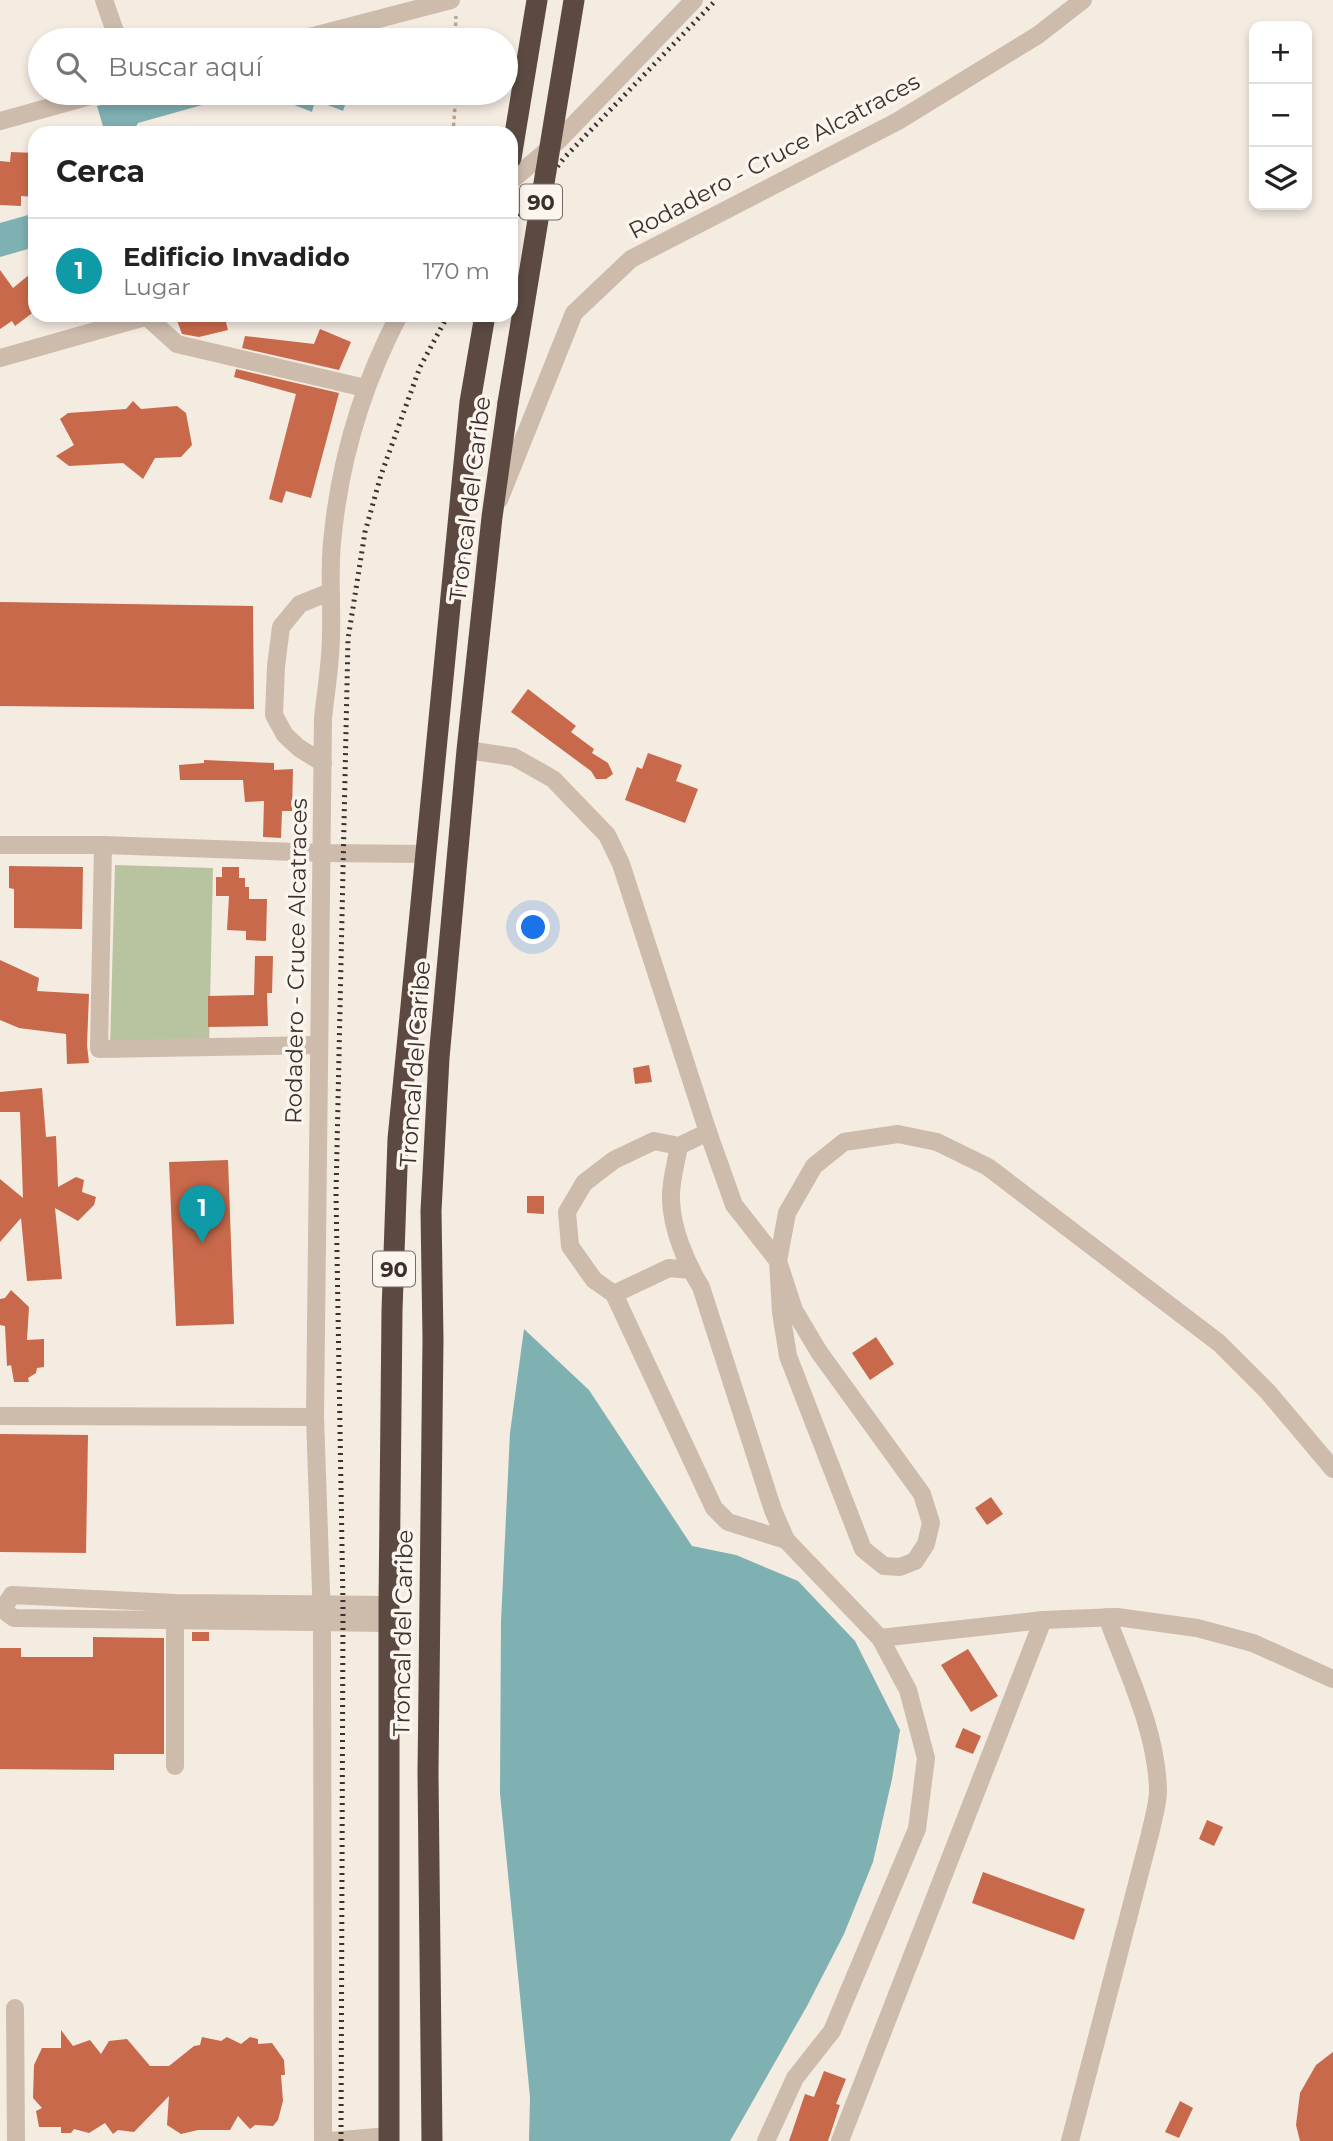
<!DOCTYPE html>
<html lang="es">
<meta charset="utf-8">
<style>
body{margin:0;font-family:Montserrat,sans-serif;background:#f6f6f6;color:#222}
.controls{position:absolute;right:21px;top:21px;display:grid;overflow:hidden;border-radius:14px;box-shadow:0 4px 10px #0003}
.controls button{width:63px;height:63px;display:grid;place-items:center;padding:0;border:0;border-bottom:2px solid #e0e0e0;background:#fff;color:#222;font:35px sans-serif}
.you{position:absolute;left:534px;top:928px;width:24px;height:24px;margin:-18px;border:5px solid #fff;border-radius:50%;background:#1a73e8;box-shadow:0 0 0 10px #1a73e833}
.badge{display:grid;place-items:center;width:46px;height:46px;border-radius:50%;background:#1f5a5e;color:#fff;font-size:23px;font-weight:700}
.pin{position:absolute;translate:-50% -58px;filter:drop-shadow(0 2px 4px #0008)}
.pin::after{content:'';position:absolute;top:37px;width:24px;height:21px;background:inherit;clip-path:polygon(0 0,100% 0,50% 100%)}
.list{margin:0;padding:0;list-style:none}
h2{display:flex;justify-content:space-between;align-items:center;height:91px;margin:0;padding:0 28px;font-size:30px}
h2 small{font-size:23px;font-weight:400;color:#767676}
.list li{display:grid;grid-template-columns:46px 1fr auto;gap:21px;align-items:center;box-sizing:border-box;height:105px;padding:0 28px;border-top:2px solid #e0e0e0}
.list b{display:block;font-size:26px;white-space:nowrap}
.list p{margin:0;font-size:23px;white-space:nowrap;color:#767676}
.list em{font-size:23px;font-style:normal;color:#767676}
.icon{flex:none;width:38px;height:38px;fill:none;stroke:currentColor;stroke-width:2;stroke-linecap:round;stroke-linejoin:round}
.map{position:relative;flex:none;width:1333px;height:2141px;overflow:hidden}
.search{position:absolute;background:#fff;box-shadow:0 4px 10px #0003;left:28px;top:28px;width:490px;height:77px;display:flex;align-items:center;gap:18px;box-sizing:border-box;padding:0 24px;border-radius:38px;color:#767676;font-size:26px}
.panel{position:absolute;background:#fff;box-shadow:0 4px 10px #0003;left:28px;top:126px;width:490px;height:196px;border-radius:21px}
.map>svg:first-child{display:block}
</style>
<div class="map">
<svg width="1333" height="2141" viewBox="0 0 1333 2141">
<rect width="100%" height="100%" fill="#f4ebe1"/>
<path fill="#b8c4a0" d="M115,865L213,868L209,1046L110,1048Z"/>
<g fill="#7fb0b2">
<path d="M142,93H245L138,123L132,133H105L97,106Z"/>
<path d="M264,93H349L343,111L315,100L312,112Z"/>
<path d="M35,213V247L0,257V223Z"/>
<path d="M524,1329L589,1390L692,1546L736,1555L798,1581L855,1641L900,1730L892,1779L873,1862L844,1934L807,2006L730,2141H529L530,2097L500,1793L501,1621L510,1433Z"/>
</g>
<g fill="#c8694b">
<path d="M11,152L35,153V197L21,196V206L0,205V161L10,162Z"/>
<path d="M0,270L13,288L35,270V311L15,326L12,321L0,329Z"/>
<path d="M175,315H224L228,330L199,337L182,334Z"/>
<path d="M320,329L351,342L339,370L242,348L245,336L314,344Z"/>
<path d="M236,369L339,393L311,498L286,491L282,503L269,499L296,394L234,377Z"/>
<path d="M133,401L141,409L177,406L186,413L192,445L181,457L155,458L143,479L123,463L69,466L56,456L74,445L60,419L68,413L126,409Z"/>
<path d="M0,602L253,606L254,709L0,706Z"/>
<path d="M528,689L576,726L571,732L594,749L592,753L608,763L613,774L606,779H596L591,771L511,712Z"/>
<path d="M648,753L682,765L676,781L698,789L685,823L625,800L637,767L642,769Z"/>
<path d="M204,760L274,763V770L293,769L292,811H282L281,838L263,837L264,801L245,802L243,780H180L179,765L204,763Z"/>
<path d="M9,866L83,867L82,929L14,928V889L9,888Z"/>
<path d="M222,867H239V878H245V887H249V899H267L266,941L246,940V931L227,930L229,896H216V877H222Z"/>
<path d="M255,956H273L272,993H267L268,1026L208,1027V996L254,995Z"/>
<path d="M0,960L39,978L37,991L89,994L87,1045L89,1063L67,1064L66,1034L19,1028L0,1020Z"/>
<path d="M649,1065L652,1082L635,1084L633,1068Z"/>
<path d="M42,1088L46,1137L56,1136L58,1187L76,1177L84,1180L82,1192L96,1197L94,1205L78,1221L55,1208L62,1279L27,1281L21,1218L0,1242V1179L23,1198L20,1112H0V1092Z"/>
<path d="M228,1160L234,1324L176,1326L169,1162Z"/>
<path d="M527,1196H544V1214L527,1213Z"/>
<path d="M11,1290L29,1307L27,1340L44,1339V1367L37,1368L36,1373L28,1378L29,1382H14L11,1365L7,1366L5,1326L0,1325V1299L5,1298Z"/>
<path d="M876,1337L894,1364L870,1380L852,1353Z"/>
<path d="M0,1434L88,1435L86,1553L0,1552Z"/>
<path d="M991,1497L1003,1514L987,1525L975,1508Z"/>
<rect x="192" y="1632" width="17" height="9"/>
<path d="M93,1637L164,1638V1754H114V1770L0,1769V1648H21V1657H93Z"/>
<path d="M968,1649L998,1696L971,1712L941,1665Z"/>
<path d="M963,1728L981,1736L973,1754L955,1747Z"/>
<path d="M1207,1820L1223,1827L1214,1846L1199,1839Z"/>
<path d="M983,1872L1085,1909L1074,1940L972,1903Z"/>
<path d="M61,2030L73,2046L90,2040L101,2054L109,2041L127,2039L150,2066H169L194,2046L200,2045L202,2037L221,2041L227,2037L241,2044L250,2037L258,2039V2044L272,2043L284,2060L285,2075H281L283,2101L278,2120L273,2126L255,2125L250,2129L238,2116L230,2130H198L181,2134L167,2125L169,2096L134,2132L118,2130L113,2134L105,2123L89,2133L74,2129L71,2133H61V2127H39L36,2111L42,2108L33,2098L34,2065L42,2048H61Z"/>
<path d="M1333,2052V2141H1300L1296,2125L1300,2093L1316,2065Z"/>
<path d="M824,2071L846,2079L836,2104L840,2105L828,2141H789L805,2094L814,2097Z"/>
<path d="M1180,2101L1193,2108L1179,2138L1165,2132Z"/>
</g>
<g fill="none" stroke-linecap="round" stroke-linejoin="round">
<g stroke="#b9a596" stroke-width="3.5" stroke-dasharray="3.5 3.5" stroke-linecap="butt">
<path d="M455,40L456,16"/>
<path d="M453,133L456,93"/>
</g>
<g stroke="#cdbbac" stroke-width="18">
<path d="M104,0L118,40"/>
<path d="M298,40L451,0"/>
<path d="M0,121L101,93"/>
<path d="M511,181L558,141L694,0"/>
<path d="M145,315L177,344L365,388"/>
<path d="M0,358L145,317"/>
<path d="M499,500L574,313L631,259L898,121L1038,35L1083,0"/>
<path d="M467,750L514,757L553,779L607,835L621,864L708,1132L734,1205L778,1261L794,1310L819,1352L922,1494L931,1523L926,1544L915,1561L900,1567L884,1566L863,1549L788,1356L781,1312L778,1261L787,1213L814,1166L844,1142L898,1134L937,1142L988,1167L1219,1343L1268,1392L1333,1469"/>
<path d="M323,763L299,748L285,735L274,715L276,666L281,627L300,604L330,592"/>
<path d="M0,845H103L323,853L425,854"/>
<path d="M103,845L99,1049L319,1045"/>
<path d="M708,1132L679,1146L654,1141L614,1160L584,1183L567,1212L570,1246L594,1280L614,1294L714,1508L728,1522L786,1540"/>
<path d="M679,1146C676,1163 670,1183 671,1200C672,1229 686,1263 701,1287L773,1510L786,1540L880,1638L908,1690L926,1758L917,1829L832,2031L795,2078L766,2141"/>
<path d="M614,1294L669,1268L691,1270"/>
<path d="M0,1416L315,1417"/>
<path d="M389,1623L14,1618L7,1613L5,1606L12,1595L175,1603L389,1605"/>
<path d="M880,1638L1043,1620L1117,1617L1197,1628L1253,1643L1333,1679"/>
<path d="M175,1766V1610"/>
<path d="M15,2008L16,2141"/>
<path d="M323,2141L322,1620L315,1417L323,718C326,690 331,662 331,634C332,603 329,573 332,543C339,464 362,386 399,315"/>
<path d="M330,2141L389,2136"/>
<path d="M840,2141L1043,1620"/>
<path d="M1070,2141L1150,1834C1153,1820 1158,1804 1158,1791C1157,1731 1127,1672 1107,1617"/>
</g>
<g stroke="#5c4a42" stroke-width="21">
<path d="M511,158L537,0"/>
<path d="M389,2141V1605L392,1311L398,1139L470,402L485,315"/>
<path d="M432,2141L428,1773L433,1339L431,1211L439,1058L467,750L492,517L508,403"/>
</g>
<g stroke="#3b302b" stroke-width="5" stroke-dasharray="2 5" stroke-linecap="butt">
<path d="M511,228L564,158L716,0"/>
<path d="M341,2141L343,1605L336,1194L348,639L365,532L381,475L420,367L448,315"/>
</g>
<path stroke="#5c4a42" stroke-width="21" d="M508,403L574,0"/>
</g>
<g text-anchor="middle" dominant-baseline="central" stroke-width="7" stroke-linejoin="round" paint-order="stroke">
<g fill="#fbf5ee" stroke="#756b66" stroke-width="2">
<rect x="520" y="184.5" width="42" height="35" rx="5"/>
<rect x="373" y="1251.5" width="42" height="35" rx="5"/>
</g>
<g font-size="21" font-weight="bold" fill="#3b302b">
<text x="541" y="202">90</text>
<text x="394" y="1269">90</text>
</g>
<g font-size="23" fill="#3b302b" stroke="#fbf5ee">
<text transform="translate(774 156) rotate(-28)">Rodadero - Cruce Alcatraces</text>
<text transform="translate(470 499) rotate(-83)">Troncal del Caribe</text>
<text transform="translate(296 961) rotate(-89)">Rodadero - Cruce Alcatraces</text>
<text transform="translate(415 1064) rotate(-86)">Troncal del Caribe</text>
<text transform="translate(403 1633) rotate(-89)">Troncal del Caribe</text>
</g>
</g>
</svg>
<div class="controls">
<button>+</button>
<button>−</button>
<button><svg class="icon" aria-label="layers" viewBox="0 0 24 24"><path d="M12 4l9 5-9 5-9-5zM3 14l9 5 9-5"/></svg></button>
</div>
<div class="you"></div>
<div class="pin badge" style="left:202px;top:1243px;background:#0f9aa8">1</div>
<div class="search"><svg class="icon" aria-label="search" viewBox="0 0 24 24"><circle cx="10" cy="10" r="6"/><path d="M15 15l6 6"/></svg>Buscar aquí</div>
<section class="panel">
<h2>Cerca<small></small></h2>
<ul class="list">
<li><span class="badge" style="background:#0f9aa8">1</span><div><b>Edificio Invadido</b><p>Lugar</p></div><em>170 m</em></li>
</ul>
</section>
</div>
